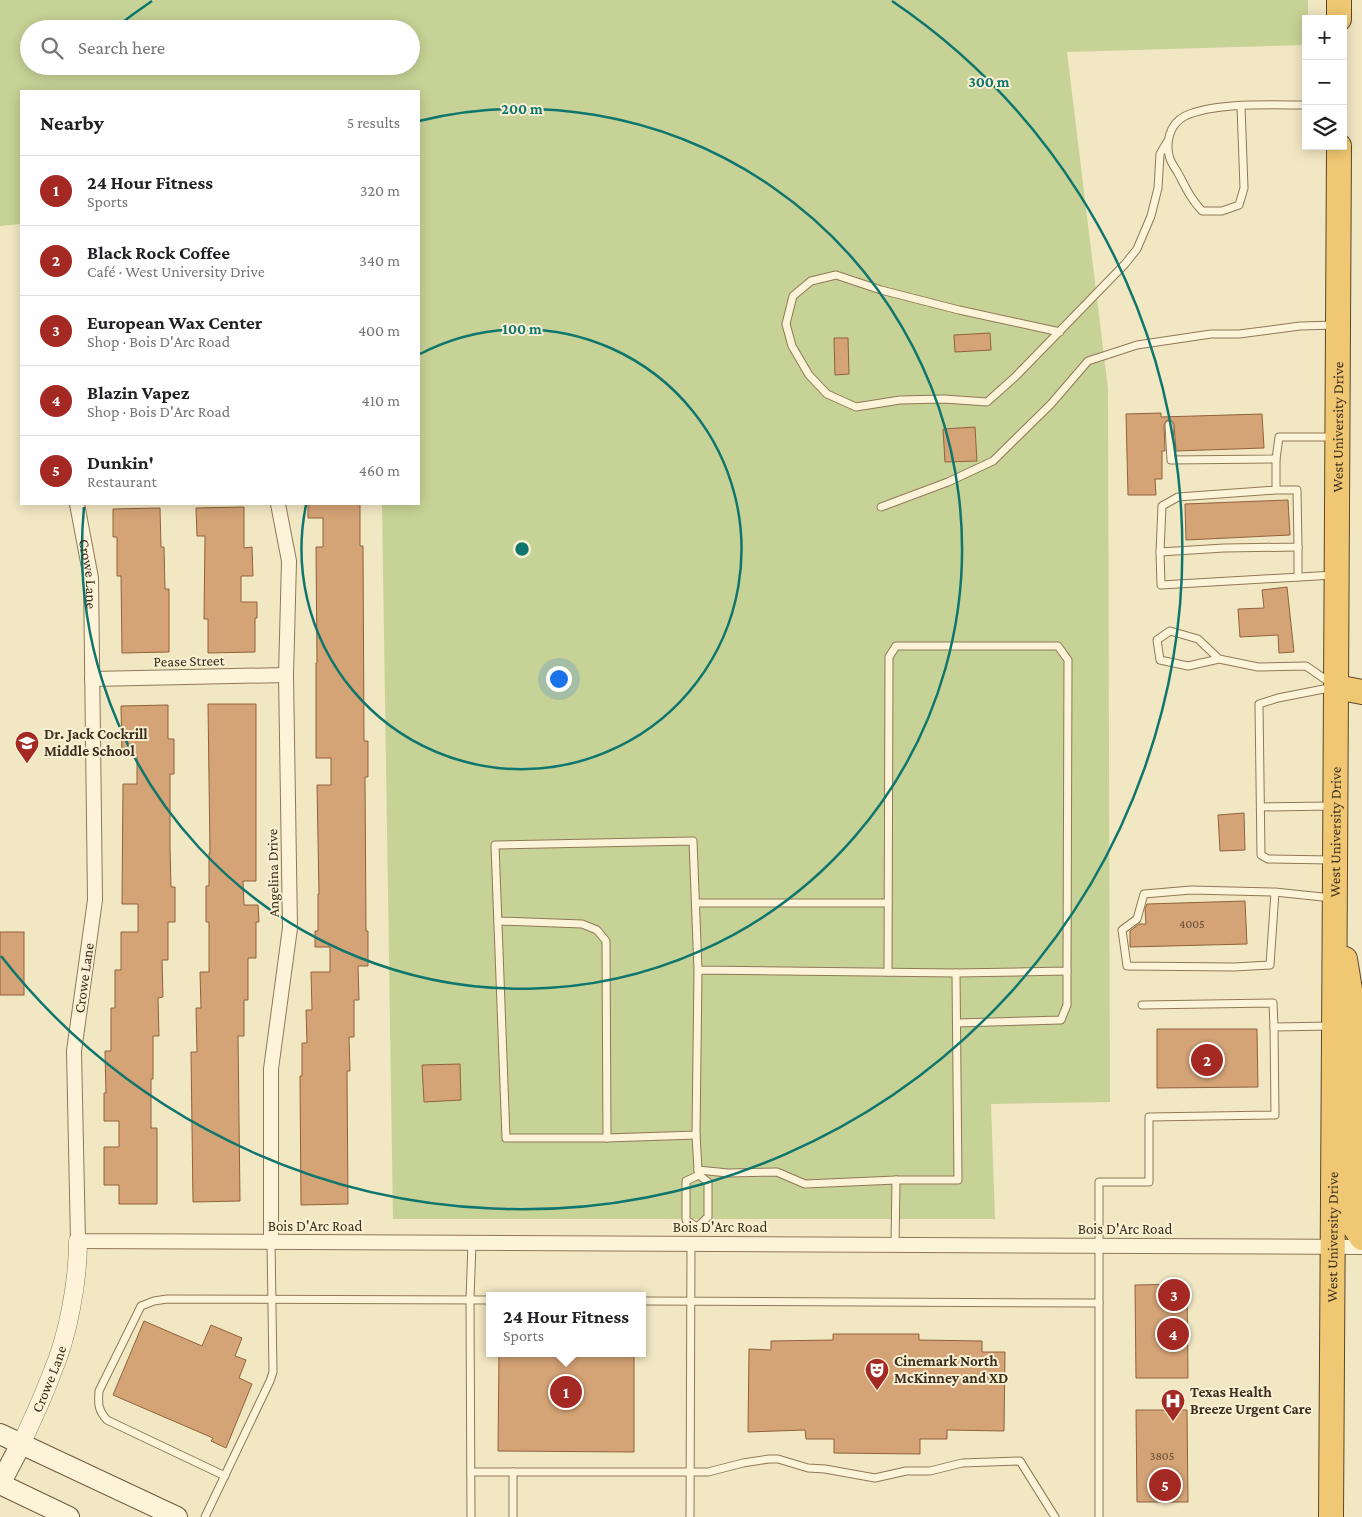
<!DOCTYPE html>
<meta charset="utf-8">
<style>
body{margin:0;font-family:"Crimson Pro",serif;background:#f2f2f2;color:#202124}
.controls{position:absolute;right:15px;top:15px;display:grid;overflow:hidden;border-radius:0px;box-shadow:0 2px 12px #0003}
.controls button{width:45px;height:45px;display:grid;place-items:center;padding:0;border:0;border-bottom:1px solid #e0e0e0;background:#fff;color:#202124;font:25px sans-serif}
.you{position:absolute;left:558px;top:678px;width:18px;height:18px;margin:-12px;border:4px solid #fff;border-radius:50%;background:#1a73e8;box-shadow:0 0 0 8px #1a73e833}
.badge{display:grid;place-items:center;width:32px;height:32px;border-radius:50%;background:#a32922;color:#fff;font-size:16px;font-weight:700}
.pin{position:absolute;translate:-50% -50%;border:2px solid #fff;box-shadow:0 1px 5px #0006}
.popup{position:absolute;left:486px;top:1292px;width:160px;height:65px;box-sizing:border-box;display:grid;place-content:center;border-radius:0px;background:#fff;filter:drop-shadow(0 1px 4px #0005);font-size:16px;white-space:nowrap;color:#757577}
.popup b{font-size:19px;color:#202124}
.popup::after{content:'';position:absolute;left:50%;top:100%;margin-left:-10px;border:10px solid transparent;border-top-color:#fff}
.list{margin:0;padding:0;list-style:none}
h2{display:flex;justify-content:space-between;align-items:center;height:65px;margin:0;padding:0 20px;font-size:21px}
h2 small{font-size:16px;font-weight:400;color:#757577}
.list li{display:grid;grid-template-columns:32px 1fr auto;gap:15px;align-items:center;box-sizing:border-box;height:70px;padding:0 20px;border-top:1px solid #e0e0e0}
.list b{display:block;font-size:19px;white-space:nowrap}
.list p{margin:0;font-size:16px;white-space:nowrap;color:#757577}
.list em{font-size:16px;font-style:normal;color:#757577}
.icon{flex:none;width:28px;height:28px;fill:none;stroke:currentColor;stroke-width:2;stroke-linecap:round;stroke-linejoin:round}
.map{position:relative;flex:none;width:1362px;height:1517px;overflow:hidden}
.search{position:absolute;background:#fff;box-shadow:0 2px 12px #0003;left:20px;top:20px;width:400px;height:55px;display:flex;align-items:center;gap:12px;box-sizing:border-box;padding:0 18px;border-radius:28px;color:#757577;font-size:19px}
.panel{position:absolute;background:#fff;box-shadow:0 2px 12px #0003;left:20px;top:90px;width:400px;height:415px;border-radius:0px}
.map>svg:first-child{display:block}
</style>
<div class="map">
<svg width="1362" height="1517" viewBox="0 0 1362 1517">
<rect width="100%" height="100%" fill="#f2e7c3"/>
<path fill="#c7d296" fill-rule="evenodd" d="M0,0H1308V19H1306V45L1067,52L1108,389L1110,1102L991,1104L995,1219H393L382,504H419V91H21V224L0,226ZM29,29H411V66H29Z"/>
<g fill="#d4a376" stroke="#90623b">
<path d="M990,333L991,350L955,352L954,335Z"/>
<path d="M834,338H848L849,374L835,375Z"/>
<path d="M1161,413V417L1262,414L1264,448L1176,451L1174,424L1172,421L1167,420L1164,425L1165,451H1162V479H1155L1156,495H1128L1126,414Z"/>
<path d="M975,427L977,461L945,462L943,429Z"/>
<path d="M1288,500L1290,535L1186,540L1185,504Z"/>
<path d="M308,504H360V546H363L364,741H368V777H365L366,931H368V966H358L359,1000H354V1037H349L350,1071H347L348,1204L301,1205L300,1076H302V1043H307L306,1010H312L311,972H330V947H315V931H318V894H319L317,785H331V758H316V663H317L316,547H323V518H308Z"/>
<path d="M244,507V548L252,547L253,576H241V602H257V618H255V652L208,653V619H204L205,536H197L196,508Z"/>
<path d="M160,508L161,547H164L165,589H169V652L122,653L121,576H117V537H113V509Z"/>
<path d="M1287,587L1294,652L1279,653L1278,635L1240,637L1238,609L1264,608L1262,590Z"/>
<path d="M208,704H256V881H243L244,905H258L259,922H256V958H248V1000H244V1036H238L240,1201L193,1202L191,1052H197L196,1008H201L200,972H209V922H206V886H209V853H210Z"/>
<path d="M168,705V739H174V774H170V848L171,887H175V922H168V960H162L163,997L158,998L159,1036H153V1079H151V1128H157V1204H119V1185H104V1147H119V1121H104V1093H106L105,1051H111V1008H115V970H121V932H138V904H122L123,784H137V756H122L121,706Z"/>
<path d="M1244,813L1245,850L1220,851L1218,815Z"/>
<path d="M1245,901L1247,944L1130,947V931L1139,924H1146L1145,909L1147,904Z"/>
<rect x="0" y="932" width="24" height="63"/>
<path d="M1157,1029H1257L1258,1087L1157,1088Z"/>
<path d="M460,1064L461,1100L424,1102L422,1065Z"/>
<path d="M1187,1284L1188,1378H1136L1135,1285Z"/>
<path d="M144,1321L202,1346L211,1325L242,1338L235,1356L246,1360L239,1378L252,1384L226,1448L211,1441L213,1438L113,1395Z"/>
<path d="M833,1334H919V1340L982,1341V1352H1005L1004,1431L947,1430V1439H920V1454L834,1453V1439H806L805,1430L748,1432L749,1349L771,1350V1341L833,1340Z"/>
<path d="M499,1353H634V1452L498,1451Z"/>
<path d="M1136,1410H1187L1188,1502H1137Z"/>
</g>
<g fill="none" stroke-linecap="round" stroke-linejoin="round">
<defs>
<g id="service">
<path d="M1241,106L1244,188L1239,205L1222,211H1202C1190,198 1186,188 1178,173C1175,168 1172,164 1170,159C1165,144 1169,124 1185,116C1216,102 1271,105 1306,105"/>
<path d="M1060,332L959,310L881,290L836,275L811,281L793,296L786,324L792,346L809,375L827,394L856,407L900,400L944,399L987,402L1016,376L1125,264L1137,249L1151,216L1158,188L1160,154L1167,142"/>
<path d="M1169,425L1171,460L1276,459L1279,437H1335"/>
<path d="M1276,490L1178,497L1162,506L1160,552L1224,548L1298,547L1297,490H1276V459"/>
<path d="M881,507L948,482L993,461L1051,404L1088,361L1137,345L1211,334H1239L1300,326L1336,325"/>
<path d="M1298,547V577"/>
<path d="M1160,552L1161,585L1334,575"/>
<path d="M1219,659L1188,666L1160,660L1157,640L1170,631L1198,639L1219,659L1258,667L1306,666L1332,684"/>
<path d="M1261,807L1333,806"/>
<path d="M1332,860L1268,859L1261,855L1259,704L1278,698L1334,687"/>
<path d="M1275,892L1270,965L1234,967L1127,966L1122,930L1137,919L1144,894L1191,890L1275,892L1332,898"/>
<path d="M696,903H888"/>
<path d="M498,921L582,924L597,930L606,941L607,1138"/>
<path d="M698,970L693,841L495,845L506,1138H607L696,1135L698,970L956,973L958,1180H896L895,1244"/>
<path d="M888,972L889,657L896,646H1058L1068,660L1067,971L956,973"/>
<path d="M1142,1005L1273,1003L1274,1027L1331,1026"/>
<path d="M957,1023L1061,1020L1067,1005V971"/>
<path d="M696,1135L698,1170L728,1173L777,1172L805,1184L896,1180"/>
<path d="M697,1227L708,1217V1182L699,1175L698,1170"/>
<path d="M697,1227L686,1220V1181L699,1175"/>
<path d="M642,1301L1099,1303"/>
<path d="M471,1472H708L743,1463L769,1459H778L808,1468L825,1469L875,1478L906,1471H930L962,1463L1020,1461L1055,1517"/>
<path d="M513,1472V1517"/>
<path d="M225,1476L107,1420C98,1410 98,1404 99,1391L141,1306L154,1301L167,1299L490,1300"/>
<path d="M205,1517L270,1381L273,1372L271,1242"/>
<path d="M471,1517L470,1299L472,1243"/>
<path d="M690,1517L691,1244"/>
<path d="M1099,1517V1182H1149V1117L1275,1115L1274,1027"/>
</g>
<g id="minor">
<path id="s1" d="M77,504L91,578L95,900L74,1051L78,1241L1362,1247"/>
<path d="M92,679L286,675"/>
<path d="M271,1242V1069L290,928L286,675L289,561L278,504"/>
</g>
<g id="tertiary">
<path id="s2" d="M21,1444C32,1421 43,1397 52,1373C68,1336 78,1282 78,1241"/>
</g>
<g id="secondary">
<path d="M0,1434L177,1517"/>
<path d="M0,1484L69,1517"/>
<path d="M0,1484L21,1444"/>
</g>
<g id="trunk">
<path d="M1339,19V0"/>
<path d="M1336,687L1362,692"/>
<path d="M1345,959L1351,996V1217L1353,1225L1362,1238"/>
<path id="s3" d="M1331,1517C1333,1060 1338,603 1339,146"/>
</g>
</defs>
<use href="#service" stroke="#8f7858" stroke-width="9"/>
<use href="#minor" stroke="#8f7858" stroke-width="16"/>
<use href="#tertiary" stroke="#8f7858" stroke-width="19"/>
<use href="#secondary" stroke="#70593b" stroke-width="22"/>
<use href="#trunk" stroke="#5c462c" stroke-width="26"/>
<use href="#service" stroke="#fcf3d8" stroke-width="7"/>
<use href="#minor" stroke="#fcf3d8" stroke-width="14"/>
<use href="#tertiary" stroke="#fcf3d8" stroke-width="18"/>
<use href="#secondary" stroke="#fcf3d8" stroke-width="20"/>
<use href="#trunk" stroke="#f0c772" stroke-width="24"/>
</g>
<g fill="none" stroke="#0f766e" stroke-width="2.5">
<path d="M420 354A220 220 0 1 1 306 505"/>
<path d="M419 121A440 440 0 1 1 84 507"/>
<path d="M115 28A661 661 0 0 1 152 1M892 1A661 661 0 1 1 1 956"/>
</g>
<defs>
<symbol id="school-pin" viewBox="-11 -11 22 30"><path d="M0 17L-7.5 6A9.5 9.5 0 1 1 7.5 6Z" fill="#a32922" stroke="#f9f0d4"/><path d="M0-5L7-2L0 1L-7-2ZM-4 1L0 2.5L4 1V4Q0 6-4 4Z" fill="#fff"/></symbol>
<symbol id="theatre-pin" viewBox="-11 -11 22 30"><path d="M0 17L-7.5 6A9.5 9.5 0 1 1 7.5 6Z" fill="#a32922" stroke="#f9f0d4"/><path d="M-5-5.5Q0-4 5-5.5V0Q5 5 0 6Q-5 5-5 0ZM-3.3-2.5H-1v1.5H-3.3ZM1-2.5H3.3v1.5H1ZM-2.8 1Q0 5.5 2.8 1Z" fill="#fff"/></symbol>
<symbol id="hospital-pin" viewBox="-11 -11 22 30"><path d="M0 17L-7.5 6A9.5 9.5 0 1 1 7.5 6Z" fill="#a32922" stroke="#f9f0d4"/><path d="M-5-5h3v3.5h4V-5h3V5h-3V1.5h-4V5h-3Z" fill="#fff"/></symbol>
</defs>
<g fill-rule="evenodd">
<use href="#school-pin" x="13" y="729" width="28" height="38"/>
<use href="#theatre-pin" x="863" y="1356" width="28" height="38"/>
<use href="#hospital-pin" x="1159" y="1387" width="28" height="38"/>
</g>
<g text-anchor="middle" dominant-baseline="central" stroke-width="4" stroke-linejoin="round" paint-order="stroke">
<g font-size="12" fill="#634c33">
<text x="1192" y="924">4005</text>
<text x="1162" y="1456">3805</text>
</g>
<g font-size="15" fill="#3d2f1d" stroke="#f9f0d4">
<text stroke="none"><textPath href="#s3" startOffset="1090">West University Drive</textPath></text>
<text stroke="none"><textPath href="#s1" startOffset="71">Crowe Lane</textPath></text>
<text transform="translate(189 661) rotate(-1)">Pease Street</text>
<text stroke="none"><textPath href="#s3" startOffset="685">West University Drive</textPath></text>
<text transform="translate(273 873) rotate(-91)">Angelina Drive</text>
<text transform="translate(84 978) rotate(-82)">Crowe Lane</text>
<text x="315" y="1226">Bois D'Arc Road</text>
<text x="720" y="1227">Bois D'Arc Road</text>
<text x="1125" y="1229">Bois D'Arc Road</text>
<text stroke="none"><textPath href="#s3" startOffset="280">West University Drive</textPath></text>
<text stroke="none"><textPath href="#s2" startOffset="71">Crowe Lane</textPath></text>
</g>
<g font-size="15" font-weight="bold" fill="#3d2f1d" stroke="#f9f0d4" text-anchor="start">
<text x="44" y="734">Dr. Jack Cockrill<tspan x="44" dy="17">Middle School</tspan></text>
<text x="894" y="1361">Cinemark North<tspan x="894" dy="17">McKinney and XD</tspan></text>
<text x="1190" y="1392">Texas Health<tspan x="1190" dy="17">Breeze Urgent Care</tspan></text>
</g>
</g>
<circle cx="522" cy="549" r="8" fill="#0f766e" stroke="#f9f0d4" stroke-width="2.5"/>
<g font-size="15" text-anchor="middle" font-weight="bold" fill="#0f766e" stroke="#f9f0d4" stroke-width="4" stroke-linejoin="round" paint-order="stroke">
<text x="989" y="87">300 m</text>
<text x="522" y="114">200 m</text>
<text x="522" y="334">100 m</text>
</g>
</svg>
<div class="controls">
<button>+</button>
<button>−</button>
<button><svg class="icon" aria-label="layers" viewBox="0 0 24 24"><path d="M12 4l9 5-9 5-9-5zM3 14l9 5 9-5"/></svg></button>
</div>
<div class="you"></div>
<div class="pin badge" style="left:566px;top:1392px">1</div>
<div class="popup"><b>24 Hour Fitness</b>Sports</div>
<div class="pin badge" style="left:1207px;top:1060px">2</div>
<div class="pin badge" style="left:1174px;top:1295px">3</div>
<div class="pin badge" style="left:1173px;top:1334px">4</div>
<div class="pin badge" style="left:1165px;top:1485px">5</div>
<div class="search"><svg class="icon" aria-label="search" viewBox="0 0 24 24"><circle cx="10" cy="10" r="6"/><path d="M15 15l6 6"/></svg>Search here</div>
<section class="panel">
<h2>Nearby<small>5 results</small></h2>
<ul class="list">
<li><span class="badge">1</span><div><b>24 Hour Fitness</b><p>Sports</p></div><em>320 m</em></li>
<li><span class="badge">2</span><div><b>Black Rock Coffee</b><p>Café · West University Drive</p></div><em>340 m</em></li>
<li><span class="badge">3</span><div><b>European Wax Center</b><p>Shop · Bois D'Arc Road</p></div><em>400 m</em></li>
<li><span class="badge">4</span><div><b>Blazin Vapez</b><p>Shop · Bois D'Arc Road</p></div><em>410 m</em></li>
<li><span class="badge">5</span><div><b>Dunkin'</b><p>Restaurant</p></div><em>460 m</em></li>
</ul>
</section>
</div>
